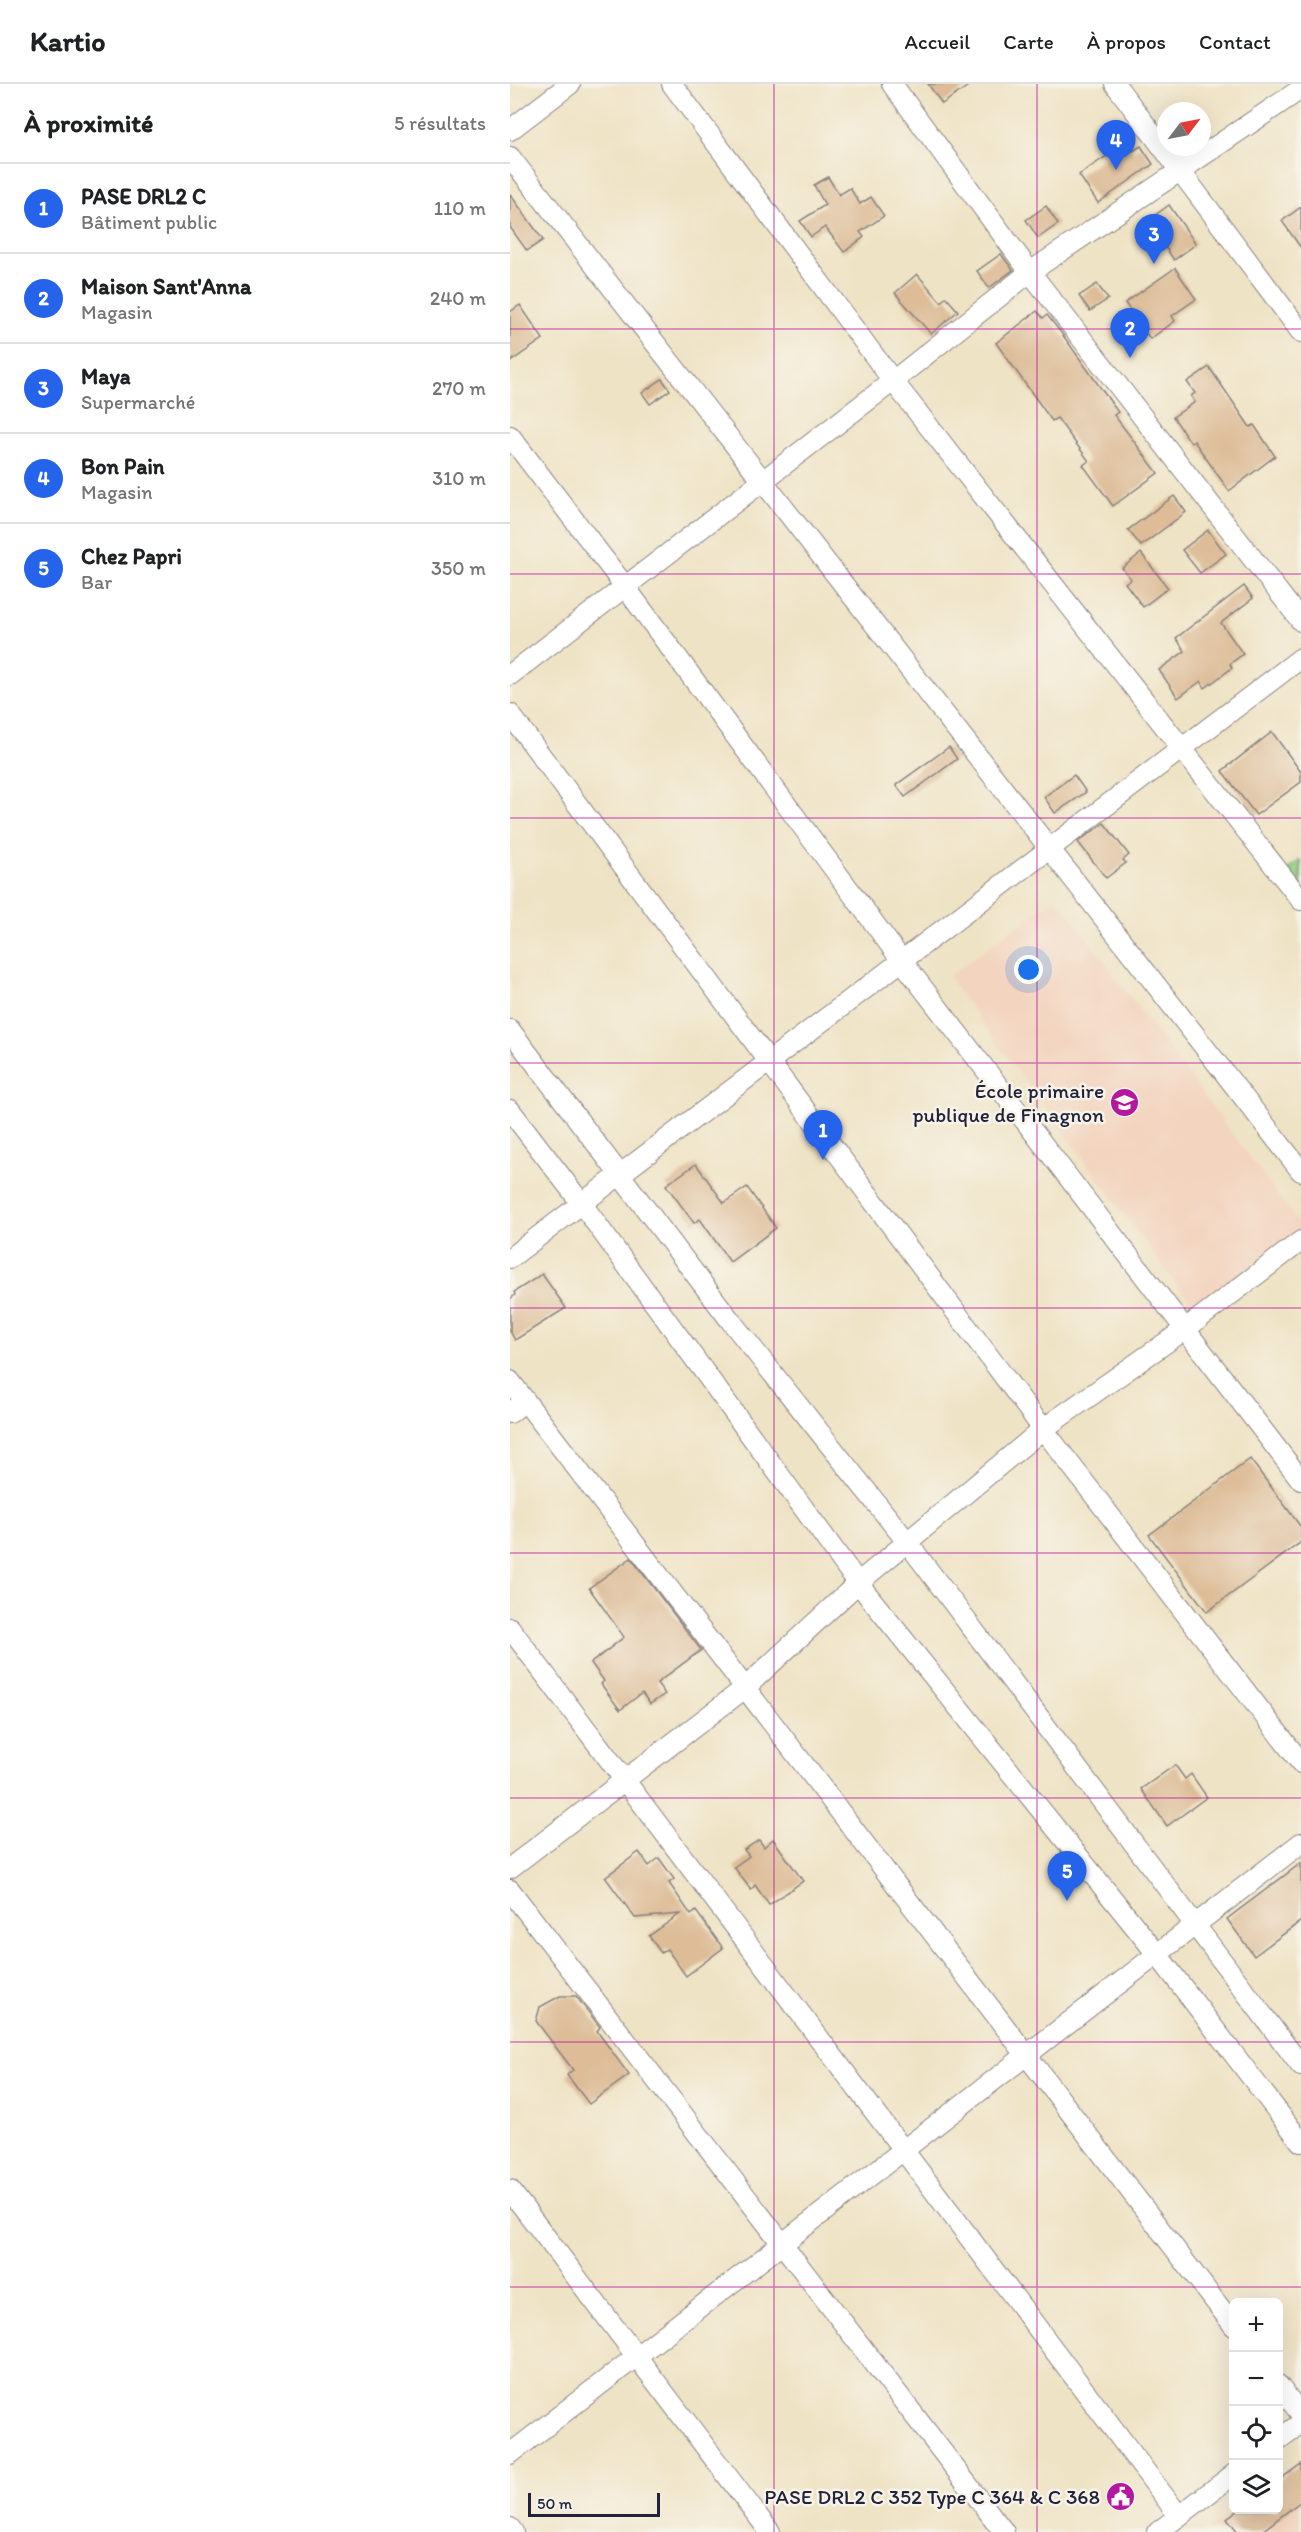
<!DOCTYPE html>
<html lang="fr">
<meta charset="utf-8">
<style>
body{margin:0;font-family:Itim,sans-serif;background:#f6f6f6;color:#202124}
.controls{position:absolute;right:18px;bottom:18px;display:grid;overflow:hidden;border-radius:9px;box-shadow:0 6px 24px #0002}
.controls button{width:54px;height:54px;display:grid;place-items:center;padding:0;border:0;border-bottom:2px solid #e0e0e0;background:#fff;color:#202124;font:30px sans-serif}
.compass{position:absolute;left:647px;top:18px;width:54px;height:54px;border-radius:50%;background:#fff;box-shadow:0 6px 24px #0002;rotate:58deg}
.scale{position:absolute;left:18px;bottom:15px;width:132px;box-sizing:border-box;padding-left:6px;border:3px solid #22223b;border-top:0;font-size:16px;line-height:21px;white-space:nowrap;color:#22223b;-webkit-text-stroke:4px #f7f3e8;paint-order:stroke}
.you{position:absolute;left:519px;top:886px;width:21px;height:21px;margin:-15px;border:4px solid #fff;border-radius:50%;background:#1a73e8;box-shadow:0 0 0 9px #1a73e833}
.badge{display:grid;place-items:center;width:39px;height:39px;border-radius:50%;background:#2563eb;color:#fff;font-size:20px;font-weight:700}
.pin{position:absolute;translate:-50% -50px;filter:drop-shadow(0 2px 3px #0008)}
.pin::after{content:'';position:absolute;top:32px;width:21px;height:18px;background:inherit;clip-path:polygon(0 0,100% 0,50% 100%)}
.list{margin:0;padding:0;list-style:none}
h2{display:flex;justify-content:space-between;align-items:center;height:78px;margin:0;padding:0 24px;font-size:26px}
h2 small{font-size:20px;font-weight:400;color:#757577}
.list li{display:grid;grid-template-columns:39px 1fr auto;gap:18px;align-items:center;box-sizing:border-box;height:90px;padding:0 24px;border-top:2px solid #e0e0e0}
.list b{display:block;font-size:22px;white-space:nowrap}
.list p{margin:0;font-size:20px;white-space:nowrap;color:#757577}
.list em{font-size:20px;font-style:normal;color:#757577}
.icon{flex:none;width:33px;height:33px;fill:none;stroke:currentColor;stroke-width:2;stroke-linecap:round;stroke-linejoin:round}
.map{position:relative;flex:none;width:791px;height:2448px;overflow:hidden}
header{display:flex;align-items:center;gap:36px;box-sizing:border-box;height:84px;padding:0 30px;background:#fff;border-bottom:2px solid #e0e0e0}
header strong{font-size:28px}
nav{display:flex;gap:33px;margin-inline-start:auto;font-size:21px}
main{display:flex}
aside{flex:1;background:#fff}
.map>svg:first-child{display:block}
</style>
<header>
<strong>Kartio</strong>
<nav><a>Accueil</a><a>Carte</a><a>À propos</a><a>Contact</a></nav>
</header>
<main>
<aside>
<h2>À proximité<small>5 résultats</small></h2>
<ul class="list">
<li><span class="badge">1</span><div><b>PASE DRL2 C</b><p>Bâtiment public</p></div><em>110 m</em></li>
<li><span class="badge">2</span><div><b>Maison Sant'Anna</b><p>Magasin</p></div><em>240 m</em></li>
<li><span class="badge">3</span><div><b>Maya</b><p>Supermarché</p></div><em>270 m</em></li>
<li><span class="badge">4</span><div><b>Bon Pain</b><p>Magasin</p></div><em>310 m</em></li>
<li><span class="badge">5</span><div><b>Chez Papri</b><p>Bar</p></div><em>350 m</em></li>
</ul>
</aside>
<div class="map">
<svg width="791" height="2448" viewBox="0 0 791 2448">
<rect width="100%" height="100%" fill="#f7f3e8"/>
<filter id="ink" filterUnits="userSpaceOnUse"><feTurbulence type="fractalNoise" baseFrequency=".0167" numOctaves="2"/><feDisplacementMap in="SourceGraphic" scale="12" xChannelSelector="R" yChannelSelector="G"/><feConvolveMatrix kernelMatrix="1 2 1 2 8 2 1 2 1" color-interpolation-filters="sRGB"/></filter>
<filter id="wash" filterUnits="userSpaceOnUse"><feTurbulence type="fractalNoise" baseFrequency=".008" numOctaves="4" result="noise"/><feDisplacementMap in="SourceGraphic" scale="24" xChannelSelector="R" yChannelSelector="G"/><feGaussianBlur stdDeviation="1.35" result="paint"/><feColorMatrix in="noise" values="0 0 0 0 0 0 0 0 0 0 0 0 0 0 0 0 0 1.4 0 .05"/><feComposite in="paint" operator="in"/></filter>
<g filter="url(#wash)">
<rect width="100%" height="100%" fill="#efe3c5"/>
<g fill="#f3d4bf">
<path d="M546,813L791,1142V1151L687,1228L438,893Z"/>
<path d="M791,2375V2448H696L726,2426H768L769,2393Z"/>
</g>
<path fill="#9ad68a" stroke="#5e7c62" stroke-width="1.5" d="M791,776V804L778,786Z"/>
<g id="blocks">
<g fill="#ddbc97">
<path d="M418,0H461L432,20Z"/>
<path d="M617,58L623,67L631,62L643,80L588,119L569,91Z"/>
<path d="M318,93L329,111L340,104L350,120L361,113L374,132L350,148L354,153L334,168L315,143L301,153L290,137L315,121L304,101Z"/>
<path d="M0,110L33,156L17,167L0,143Z"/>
<path d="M659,121L686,160L664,176L637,137Z"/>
<path d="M536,122L548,140L528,154L516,136Z"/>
<path d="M791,123V164L772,137Z"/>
<path d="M491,170L503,186L479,204L467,187Z"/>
<path d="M665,184L686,215L662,232L665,237L640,255L615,219Z"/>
<path d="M407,190L431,218L436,213L448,227L421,250L385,209Z"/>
<path d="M587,200L598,215L580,227L569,212Z"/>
<path d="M10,221L33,255L0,278V228Z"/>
<path d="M527,227L533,234L537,231L552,250L608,328L604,331L648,389L603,422L573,381L579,377L547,334L542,337L486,259Z"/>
<path d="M699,283L740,343L744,341L765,372L719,407L684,357L681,359L663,333L685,318L681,312L685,309L677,298Z"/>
<path d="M152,295L160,306L140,320L132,309Z"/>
<path d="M664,412L676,428L631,462L618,446Z"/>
<path d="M698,446L716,470L690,489L672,466Z"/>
<path d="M631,469L658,504L633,523L615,499L621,495L612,484Z"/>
<path d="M734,502L743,514L711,539L733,570L720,580L722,584L695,604L691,597L668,614L649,586L675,567L666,554Z"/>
<path d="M762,648L791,688V698L746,731L712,687Z"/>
<path d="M439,663L447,675L395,713L386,701Z"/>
<path d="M564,691L576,708L545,729L534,713Z"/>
<path d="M594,739L619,771L613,776L616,779L596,794L568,758Z"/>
<path d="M186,1080L214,1119L237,1103L266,1144L220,1178L190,1135L184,1139L156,1101Z"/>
<path d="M32,1190L56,1224L5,1256L0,1247V1215L5,1211L4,1208Z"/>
<path d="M740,1375L791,1443V1458L697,1528L639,1451Z"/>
<path d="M121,1474L191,1566L147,1599L155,1610L140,1620L132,1609L110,1626L91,1600L94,1597L81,1579L114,1553L79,1504Z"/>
<path d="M665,1681L675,1695L681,1690L697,1713L657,1742L631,1705Z"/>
<path d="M263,1755L293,1797L259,1821L245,1801L241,1806L224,1783L239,1772L234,1766L249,1756L254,1763Z"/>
<path d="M129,1768L139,1782L149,1774L164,1795L159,1799L181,1831L186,1827L213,1864L176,1892L157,1865L151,1869L139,1852L170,1830L125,1834L95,1793Z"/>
<path d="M791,1779V1837L744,1872L717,1835Z"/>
<path d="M50,1912H66L90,1943L87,1947L119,1991L79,2020L57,1991L63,1986L26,1937L30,1923Z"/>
<path d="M791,2380V2417L751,2448H728L717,2434L728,2426H768V2397Z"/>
</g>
</g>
</g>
<g filter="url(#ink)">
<use href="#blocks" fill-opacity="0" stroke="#888280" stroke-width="1.5"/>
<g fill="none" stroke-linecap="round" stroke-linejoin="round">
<defs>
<g id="minor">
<path d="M162,0L383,297L791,816"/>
<path d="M382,0L520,188L791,537"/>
<path d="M605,0L791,248"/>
<path d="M0,46L60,0"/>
<path d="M0,73L791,1087"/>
<path d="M0,352L116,504L392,877L791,1396"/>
<path d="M0,591L383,297L520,188L791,5"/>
<path d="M0,630L533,1345L791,1679"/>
<path d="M0,946L220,1236L398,1459L791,1982"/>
<path d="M0,1026L72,1120L348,1499L647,1870L791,2058"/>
<path d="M0,1174L791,574"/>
<path d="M0,1297L724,2242"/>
<path d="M0,1329L15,1317"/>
<path d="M0,1544L669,2432"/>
<path d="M0,1784L235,1604L348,1499L533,1345L674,1246L791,1157"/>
<path d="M0,1806L494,2448"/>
<path d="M0,2106L260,2448"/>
<path d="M768,2301L791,2330"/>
<path d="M768,2356L791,2339"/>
<path d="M0,2370L791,1759"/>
<path d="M0,2444L3,2448"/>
<path d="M648,2448L724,2390"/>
</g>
</defs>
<use href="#minor" stroke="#888280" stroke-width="22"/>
<use href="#minor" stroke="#fff" stroke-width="20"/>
</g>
</g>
<path fill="none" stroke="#b5179e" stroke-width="1.5" stroke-opacity="0.55" d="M264,0V2448M527,0V2448M0,245H791M0,490H791M0,734H791M0,979H791M0,1224H791M0,1469H791M0,1714H791M0,1958H791M0,2203H791"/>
<defs>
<symbol id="school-disc" viewBox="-11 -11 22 22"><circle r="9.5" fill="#b5179e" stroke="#f7f3e8"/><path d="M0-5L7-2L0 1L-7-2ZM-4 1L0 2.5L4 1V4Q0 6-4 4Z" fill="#fff"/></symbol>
<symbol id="civic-disc" viewBox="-11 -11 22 22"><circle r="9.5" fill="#b5179e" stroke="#f7f3e8"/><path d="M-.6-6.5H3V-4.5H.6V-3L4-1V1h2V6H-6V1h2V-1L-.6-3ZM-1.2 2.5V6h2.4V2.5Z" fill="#fff"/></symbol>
</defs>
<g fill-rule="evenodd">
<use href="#school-disc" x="598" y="1002" width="33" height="33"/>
<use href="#civic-disc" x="594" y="2396" width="33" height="33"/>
</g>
<g text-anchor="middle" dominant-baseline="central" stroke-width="5" stroke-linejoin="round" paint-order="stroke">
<g font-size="21" fill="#22223b" stroke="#f7f3e8" text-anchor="end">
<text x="594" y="1006">École primaire<tspan x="594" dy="24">publique de Finagnon</tspan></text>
<text x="590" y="2412">PASE DRL2 C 352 Type C 364 &amp; C 368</text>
</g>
</g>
</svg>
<div class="controls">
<button>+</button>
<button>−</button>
<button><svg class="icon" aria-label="locate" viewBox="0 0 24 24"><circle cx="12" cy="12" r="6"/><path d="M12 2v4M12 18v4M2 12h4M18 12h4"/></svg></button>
<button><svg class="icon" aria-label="layers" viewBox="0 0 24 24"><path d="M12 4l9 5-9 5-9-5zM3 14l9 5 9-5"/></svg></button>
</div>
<svg class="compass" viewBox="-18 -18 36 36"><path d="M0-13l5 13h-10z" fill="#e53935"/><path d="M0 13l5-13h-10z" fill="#757577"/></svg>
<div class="scale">50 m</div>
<div class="you"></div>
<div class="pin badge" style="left:313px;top:1076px">1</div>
<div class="pin badge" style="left:620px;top:274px">2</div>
<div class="pin badge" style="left:644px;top:180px">3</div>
<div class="pin badge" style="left:606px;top:86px">4</div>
<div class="pin badge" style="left:557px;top:1817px">5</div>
</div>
</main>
